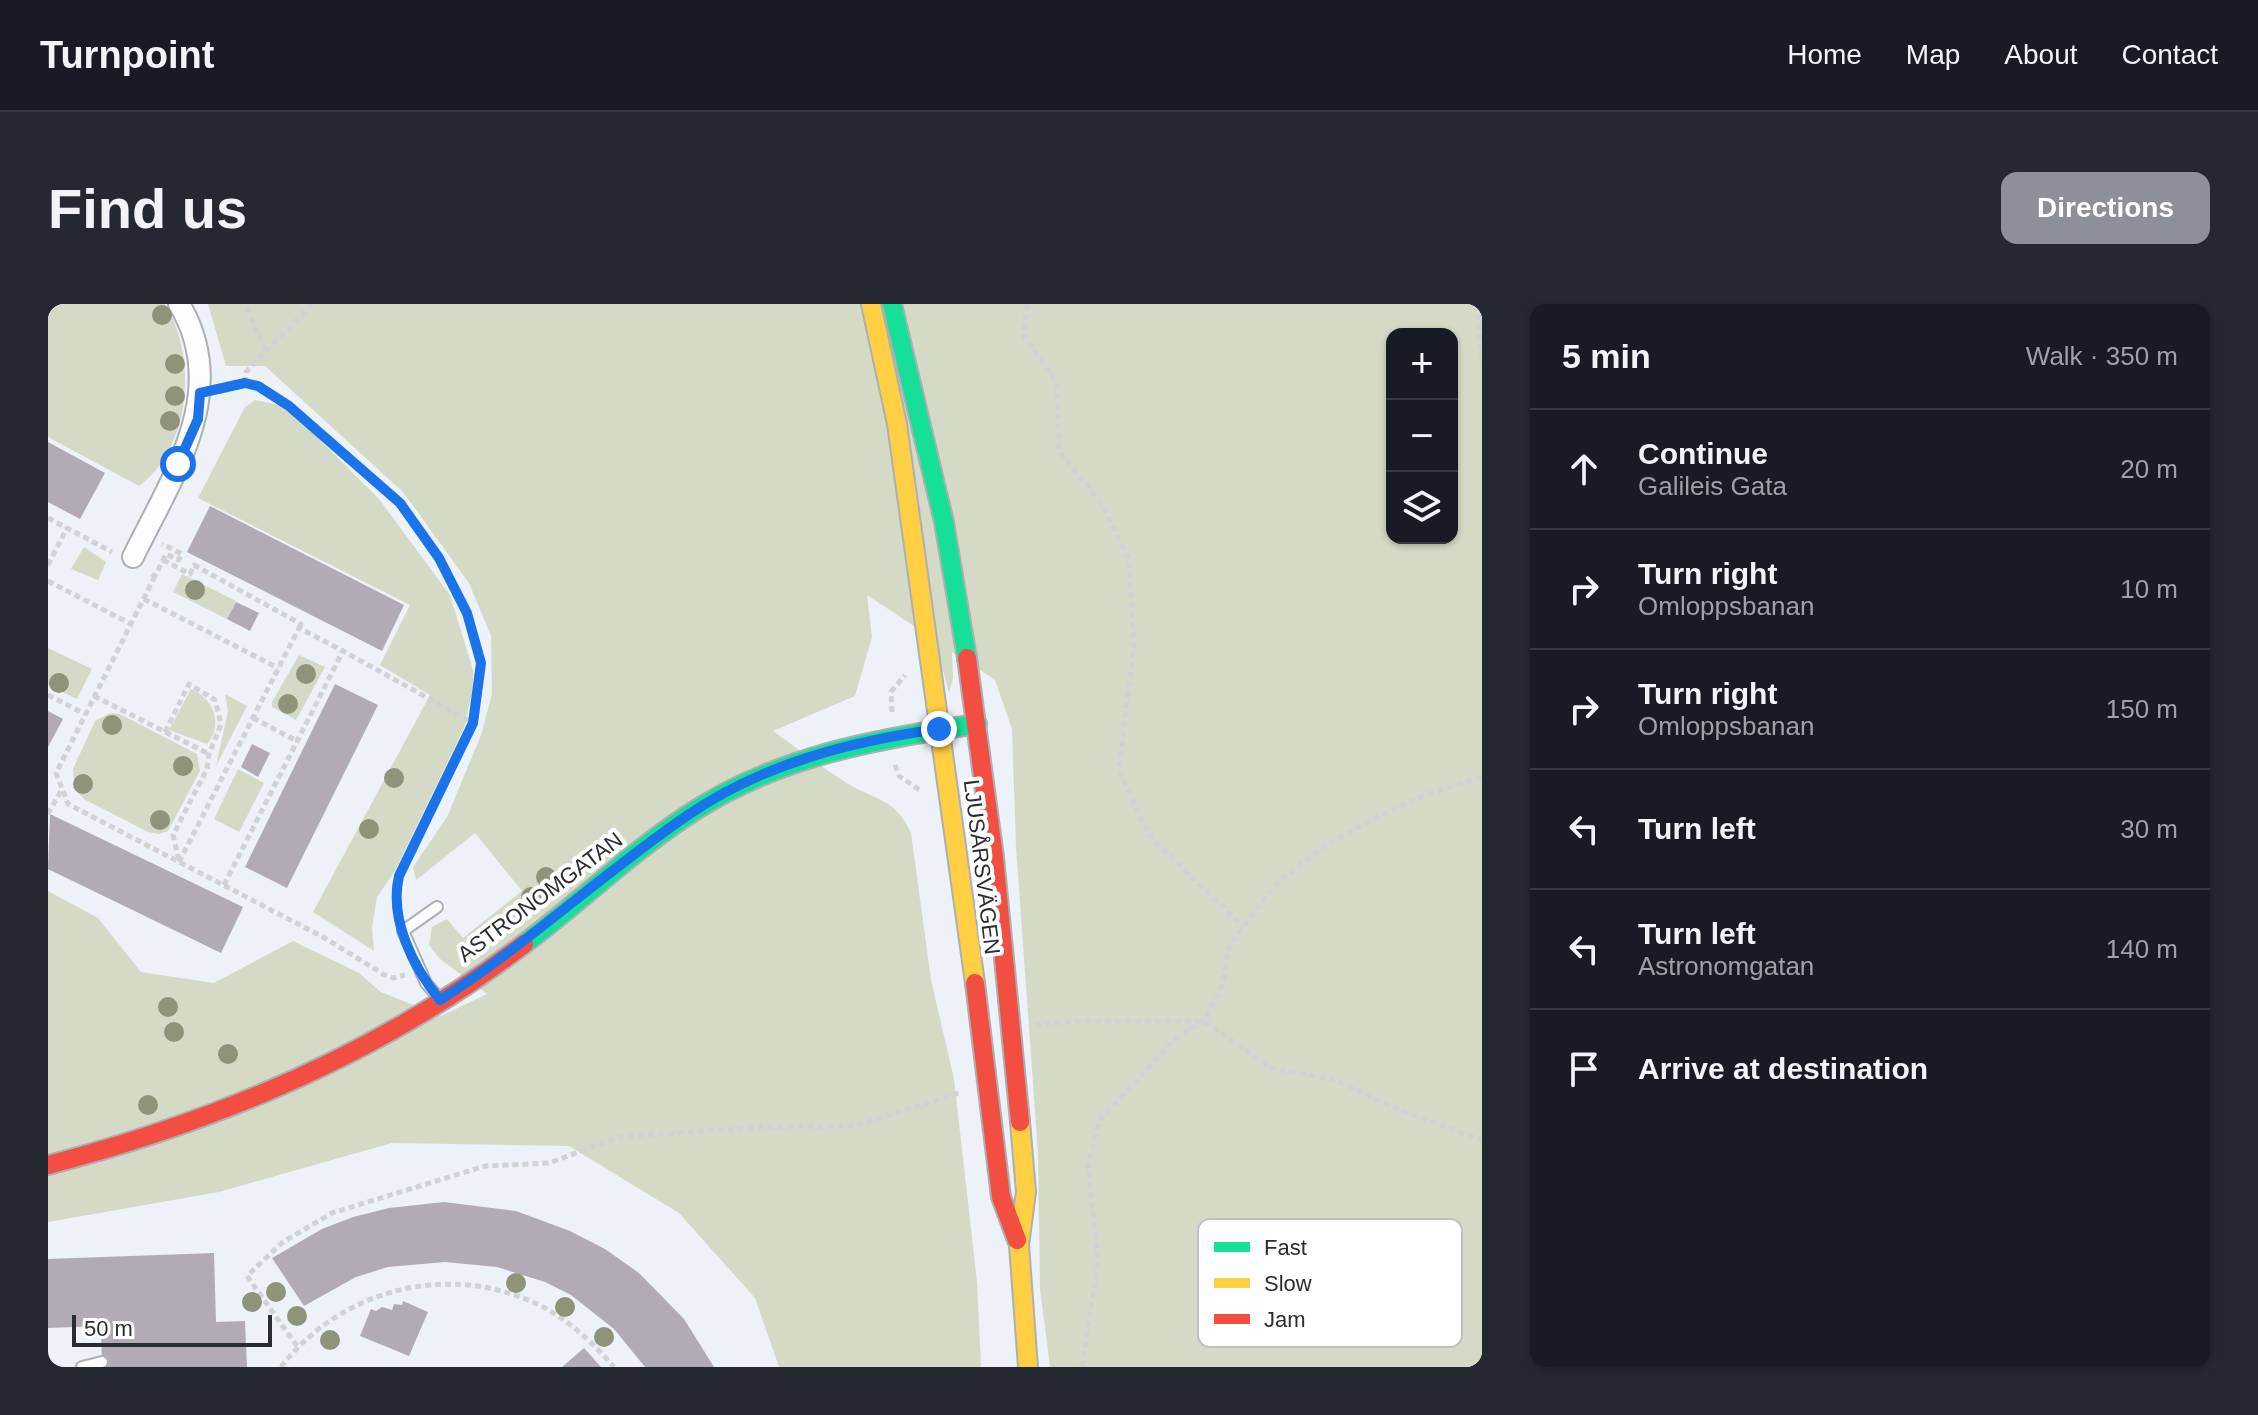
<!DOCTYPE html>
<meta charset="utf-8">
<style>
body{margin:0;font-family:Helvetica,sans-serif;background:#242831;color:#f1f3f6}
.controls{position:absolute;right:24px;top:24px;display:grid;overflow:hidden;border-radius:16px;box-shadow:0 2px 6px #0004}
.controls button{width:72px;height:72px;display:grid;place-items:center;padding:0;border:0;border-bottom:2px solid #363941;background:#171b24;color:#f1f3f6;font:40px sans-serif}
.scale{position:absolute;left:24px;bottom:20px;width:200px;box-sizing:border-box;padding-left:8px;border:4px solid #292d30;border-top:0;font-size:22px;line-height:28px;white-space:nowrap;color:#292d30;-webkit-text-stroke:6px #fff;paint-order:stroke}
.stop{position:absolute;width:24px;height:24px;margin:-18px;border:6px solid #1a73e8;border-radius:50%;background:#fff}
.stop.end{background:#1a73e8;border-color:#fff;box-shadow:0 2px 8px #0008}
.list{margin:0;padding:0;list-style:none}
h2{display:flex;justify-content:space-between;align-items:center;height:104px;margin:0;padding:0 32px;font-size:34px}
h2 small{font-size:26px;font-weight:400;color:#9ea1a6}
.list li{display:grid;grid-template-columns:52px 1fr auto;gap:24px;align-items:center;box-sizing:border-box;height:120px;padding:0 32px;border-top:2px solid #363941}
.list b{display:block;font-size:30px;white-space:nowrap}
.list p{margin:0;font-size:26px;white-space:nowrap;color:#9ea1a6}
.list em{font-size:26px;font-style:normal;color:#9ea1a6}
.icon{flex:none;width:44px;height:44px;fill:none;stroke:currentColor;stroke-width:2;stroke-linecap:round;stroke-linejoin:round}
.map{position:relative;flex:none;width:1434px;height:1063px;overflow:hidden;border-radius:16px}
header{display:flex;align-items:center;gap:48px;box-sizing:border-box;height:112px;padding:0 40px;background:#171b24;border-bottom:2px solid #363941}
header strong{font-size:38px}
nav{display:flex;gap:44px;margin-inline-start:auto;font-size:28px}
.intro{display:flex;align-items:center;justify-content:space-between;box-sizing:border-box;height:192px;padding:0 48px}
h1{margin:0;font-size:56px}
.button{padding:20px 36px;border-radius:16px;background:#8c9099;color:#fff;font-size:28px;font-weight:700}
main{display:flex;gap:48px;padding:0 48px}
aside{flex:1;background:#171b24;border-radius:16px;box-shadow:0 2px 6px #0004}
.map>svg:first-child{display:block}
</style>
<header>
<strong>Turnpoint</strong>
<nav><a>Home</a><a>Map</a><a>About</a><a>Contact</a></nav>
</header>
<div class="intro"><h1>Find us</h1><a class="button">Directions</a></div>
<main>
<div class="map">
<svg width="1434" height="1063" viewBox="0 0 1434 1063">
<rect width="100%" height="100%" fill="#ecf2f7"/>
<g fill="#d5dac7" fill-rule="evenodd">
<path d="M0,0H117C150,54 143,143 91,182L0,133Z"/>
<path d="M160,0H1434V1063H1002L992,985L990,849L968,543L964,425L947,376L904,348L905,374L901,389L887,336L819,291L824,333L807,392L725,427C749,444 772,462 797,478C827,497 847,493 863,529L883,676L906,775L929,978L933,1063H731L707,994L631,909L521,842L344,839L171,888L0,918V587L50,614L93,668L166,679L245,637L311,669L333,688L393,712L439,690L392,655L381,641L384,623L399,615L415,634L474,587L427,529L368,576L365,563L399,513L433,431L444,390L443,332L421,279L355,188L217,62H178ZM1344,30H1404V234H1344Z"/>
<path d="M207,96L231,101L247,111L331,195L402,291L425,366V383L416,424L347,567L329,593L324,623L326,647L265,608L382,391L332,361L362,301L150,194L197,103Z"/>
<path d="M36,243L58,258L50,276L23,265Z"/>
<path d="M134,270L188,297L179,315L125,288Z"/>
<path d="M0,344L44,365L29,395L0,381Z"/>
<path d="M251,351L277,363L248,416L224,403V398Z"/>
<path d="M143,385C165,394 176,420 159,440L121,426Z"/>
<path d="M177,390L199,402L168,462L180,407Z"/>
<path d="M62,409L72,410L149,450L152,467L120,527L111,530L100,528L36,495L27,486L25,465L47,417Z"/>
<path d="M190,465L216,479L191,528L166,515Z"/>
</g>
<g fill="#b2abb6">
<path d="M0,138L57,169L32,215L0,198Z"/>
<path d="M162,202L356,301L334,347L139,248Z"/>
<path d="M188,298L211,309L202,327L179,315Z"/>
<path d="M287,380L330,401L239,584L197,563Z"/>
<path d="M0,407L15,415L0,443Z"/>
<path d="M204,440L222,449L210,473L193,463Z"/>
<path d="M2,510L195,603L173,649L0,565Z"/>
<path d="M396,898L468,907L522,927L557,945L591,969L636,1015L666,1063H597L566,1025L523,991L497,978L449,963L397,958L340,963L308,973L256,1002L224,954L274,925L305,913L341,904Z"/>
<path d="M166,949L168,1018L197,1017L199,1063H54L53,1022L0,1024V955Z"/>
<path d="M355,997L380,1008L361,1052L312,1032L323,1005L328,1007L334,1003L344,1006L346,1000L354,1001Z"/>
<path d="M536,1044L553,1063H514Z"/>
</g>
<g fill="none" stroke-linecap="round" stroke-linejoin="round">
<defs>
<g id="lane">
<path d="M389,603L355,627L378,679L391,694"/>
<path d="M34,1063L54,1058"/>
</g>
<path id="street" d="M85,253C124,173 184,87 131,0"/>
<g id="fast">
<path d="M844,0L896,218L919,354"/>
<path d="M476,640C532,598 582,549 640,511C726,453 828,435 929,420"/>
</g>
<g id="slow">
<path d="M823,0L849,120L927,679"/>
<path d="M972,818L978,888L971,941L980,1063"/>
</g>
<g id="jam">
<path d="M919,354L946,553L972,818"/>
<path d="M927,679L953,893L969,936"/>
<path d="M0,861C170,817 336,747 476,640"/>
</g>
</defs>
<use href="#lane" stroke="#acb0b3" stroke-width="14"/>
<use href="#street" stroke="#acb0b3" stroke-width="24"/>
<use href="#fast" stroke="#acb0b3" stroke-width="22"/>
<use href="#slow" stroke="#acb0b3" stroke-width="22"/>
<use href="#jam" stroke="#acb0b3" stroke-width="22"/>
<g stroke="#d0d2d4" stroke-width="5" stroke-dasharray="6 4" stroke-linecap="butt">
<path d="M979,0L976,32L1009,79L1011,147L1055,202L1081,256L1086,340L1071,466L1101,531L1195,623"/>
<path d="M1429,0L1434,62"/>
<path d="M199,4L218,48"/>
<path d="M197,79L198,68L264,0"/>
<path d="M172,86L197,79L210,82L241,102L352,199L391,254L419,309L433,359L425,419L351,572L346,595L349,610"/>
<path d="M0,214L64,248"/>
<path d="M115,256L142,270L146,261L253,320L251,324"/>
<path d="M0,261L19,224"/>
<path d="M104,270L107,272L118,250L130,256L134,250L114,240"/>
<path d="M107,272L8,469L20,500L275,633L335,670L345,674L357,671"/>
<path d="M0,277L83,320"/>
<path d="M96,295L230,364"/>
<path d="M0,391L37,410"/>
<path d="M46,392L161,450"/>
<path d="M844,408L843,388L857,371"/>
<path d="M205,414L249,437"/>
<path d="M117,428L141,380L167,396L173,420L161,450L159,465L125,531L131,557"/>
<path d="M847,461L851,472L873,487"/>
<path d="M0,510L14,485"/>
<path d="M131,558L251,324L295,347"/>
<path d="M176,581L295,347L425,419"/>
<path d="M987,721L1030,717H1155L1226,765L1288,776L1349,805L1434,836"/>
<path d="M249,1042L199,972L235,938L284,909L437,862L501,859L571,833L718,823L807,822L914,788"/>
<path d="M233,1063C293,985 401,957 491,1001C520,1015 545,1039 566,1063"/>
<path d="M1034,1063L1050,957L1040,861L1051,817L1125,737L1155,717L1173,686L1182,640L1226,582L1272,545L1321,517L1377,491L1434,473"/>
</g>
<use href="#lane" stroke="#fcfdfe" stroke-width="10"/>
<use href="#street" stroke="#fcfdfe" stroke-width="20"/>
<use href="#fast" stroke="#16e098" stroke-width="18"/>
<use href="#slow" stroke="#ffcf43" stroke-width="18"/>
<use href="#jam" stroke="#f24e42" stroke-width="18"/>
</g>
<g fill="#8e937a">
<circle cx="114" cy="11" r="10"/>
<circle cx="127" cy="60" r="10"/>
<circle cx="127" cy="92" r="10"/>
<circle cx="122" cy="117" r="10"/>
<circle cx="147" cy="286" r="10"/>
<circle cx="258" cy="370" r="10"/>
<circle cx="11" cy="379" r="10"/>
<circle cx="240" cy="400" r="10"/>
<circle cx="64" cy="421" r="10"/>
<circle cx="135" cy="462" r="10"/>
<circle cx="346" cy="474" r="10"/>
<circle cx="35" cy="480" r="10"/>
<circle cx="112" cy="516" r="10"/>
<circle cx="321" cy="525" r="10"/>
<circle cx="498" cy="573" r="10"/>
<circle cx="483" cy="593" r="10"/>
<circle cx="120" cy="703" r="10"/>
<circle cx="126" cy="728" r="10"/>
<circle cx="180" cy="750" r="10"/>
<circle cx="100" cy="801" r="10"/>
<circle cx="468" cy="979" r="10"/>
<circle cx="228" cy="988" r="10"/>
<circle cx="204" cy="998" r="10"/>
<circle cx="517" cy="1003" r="10"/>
<circle cx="249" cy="1012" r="10"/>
<circle cx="556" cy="1033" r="10"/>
<circle cx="282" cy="1036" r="10"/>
</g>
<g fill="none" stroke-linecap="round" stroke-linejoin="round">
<path stroke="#1a73e8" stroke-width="10" d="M130,160L150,115L152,89L197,79L210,82L241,102L352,199L391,254L419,309L433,359L425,419L351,572C341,615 365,663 392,696C480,640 555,569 640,511C714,460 804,437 891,425"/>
</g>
<g text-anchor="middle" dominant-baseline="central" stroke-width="8" stroke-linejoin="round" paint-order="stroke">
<g font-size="22" fill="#292d30" stroke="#fff">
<text transform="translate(934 563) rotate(83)">LJUSÅRSVÄGEN</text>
<text transform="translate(492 593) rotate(-37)">ASTRONOMGATAN</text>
</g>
</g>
<rect x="1150" y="915" width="264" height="128" rx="12" fill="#fff" stroke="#bfc0c1" stroke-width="2"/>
<rect x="1166" y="938" width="36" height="10" fill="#16e098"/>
<rect x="1166" y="974" width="36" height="10" fill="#ffcf43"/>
<rect x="1166" y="1010" width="36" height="10" fill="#f24e42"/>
<g font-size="22" fill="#292d30">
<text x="1216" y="951">Fast</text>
<text x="1216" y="987">Slow</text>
<text x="1216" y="1023">Jam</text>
</g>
</svg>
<div class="controls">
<button>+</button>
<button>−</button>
<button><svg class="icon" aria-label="layers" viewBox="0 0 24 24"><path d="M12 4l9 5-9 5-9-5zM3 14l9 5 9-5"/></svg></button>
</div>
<div class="scale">50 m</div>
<div class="stop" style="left:130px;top:160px"></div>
<div class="stop end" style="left:891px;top:425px"></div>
</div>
<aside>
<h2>5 min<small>Walk · 350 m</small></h2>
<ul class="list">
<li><svg class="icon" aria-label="ahead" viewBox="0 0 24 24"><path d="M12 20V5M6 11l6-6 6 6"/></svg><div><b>Continue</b><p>Galileis Gata</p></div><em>20 m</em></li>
<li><svg class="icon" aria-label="right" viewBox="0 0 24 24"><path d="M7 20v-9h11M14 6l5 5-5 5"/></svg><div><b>Turn right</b><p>Omloppsbanan</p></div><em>10 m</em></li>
<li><svg class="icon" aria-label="right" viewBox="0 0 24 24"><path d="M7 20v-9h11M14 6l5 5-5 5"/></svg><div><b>Turn right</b><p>Omloppsbanan</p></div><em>150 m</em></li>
<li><svg class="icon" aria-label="left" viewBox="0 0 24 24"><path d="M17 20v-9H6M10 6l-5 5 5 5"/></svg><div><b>Turn left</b></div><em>30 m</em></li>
<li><svg class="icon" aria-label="left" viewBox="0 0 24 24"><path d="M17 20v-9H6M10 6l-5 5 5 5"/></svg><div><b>Turn left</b><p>Astronomgatan</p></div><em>140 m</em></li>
<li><svg class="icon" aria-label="arrive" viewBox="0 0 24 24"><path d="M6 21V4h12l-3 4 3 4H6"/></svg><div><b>Arrive at destination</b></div></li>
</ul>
</aside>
</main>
